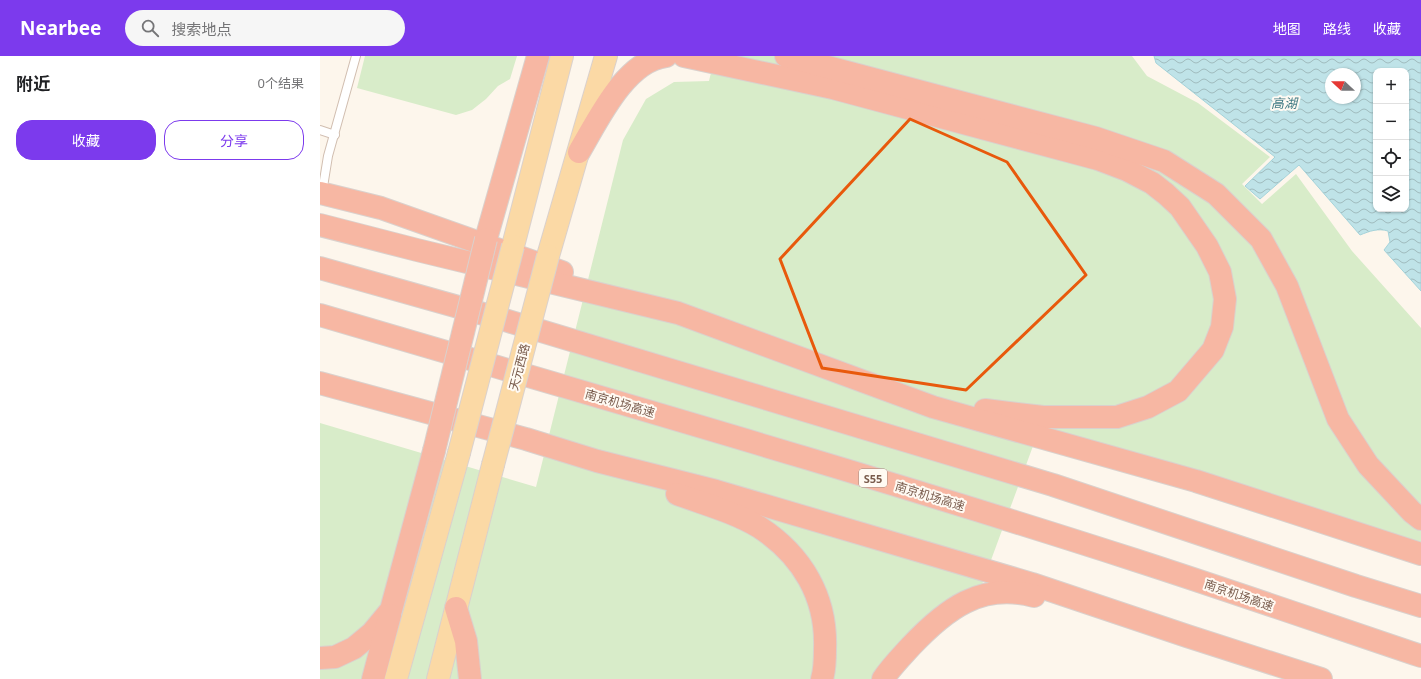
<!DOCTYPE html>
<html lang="zh">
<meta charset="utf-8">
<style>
body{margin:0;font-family:"Noto Sans","Noto Sans SC",sans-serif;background:#f6f6f6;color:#202124}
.controls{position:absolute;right:12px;top:12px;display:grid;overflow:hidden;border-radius:8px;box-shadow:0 1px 3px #0004}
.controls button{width:36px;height:36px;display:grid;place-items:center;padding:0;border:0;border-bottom:1px solid #e0e0e0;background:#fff;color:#202124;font:20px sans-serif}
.compass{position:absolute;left:1005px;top:12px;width:36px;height:36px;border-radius:50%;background:#fff;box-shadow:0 1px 3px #0004;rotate:292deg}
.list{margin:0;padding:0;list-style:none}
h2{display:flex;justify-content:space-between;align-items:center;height:52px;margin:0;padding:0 16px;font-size:17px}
h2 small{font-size:13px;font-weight:400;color:#757577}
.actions{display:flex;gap:8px;padding:12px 16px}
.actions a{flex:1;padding:9px 0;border:1px solid #7c3aed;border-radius:16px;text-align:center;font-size:14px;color:#7c3aed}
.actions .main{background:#7c3aed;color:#fff}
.icon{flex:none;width:22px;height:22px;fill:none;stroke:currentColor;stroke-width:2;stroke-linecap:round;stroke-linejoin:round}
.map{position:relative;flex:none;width:1101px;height:623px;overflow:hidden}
header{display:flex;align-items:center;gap:24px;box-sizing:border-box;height:56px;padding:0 20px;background:#7c3aed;color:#fff}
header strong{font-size:19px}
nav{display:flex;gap:22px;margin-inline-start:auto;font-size:14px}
.search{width:280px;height:36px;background:#f6f6f6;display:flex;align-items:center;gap:10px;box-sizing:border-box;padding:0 14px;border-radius:22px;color:#757577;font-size:15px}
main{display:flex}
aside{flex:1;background:#fff}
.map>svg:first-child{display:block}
</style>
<header>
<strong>Nearbee</strong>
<div class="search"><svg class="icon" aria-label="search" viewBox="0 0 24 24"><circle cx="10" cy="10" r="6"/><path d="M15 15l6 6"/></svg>搜索地点</div>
<nav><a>地图</a><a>路线</a><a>收藏</a></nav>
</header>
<main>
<aside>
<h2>附近<small>0个结果</small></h2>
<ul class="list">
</ul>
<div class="actions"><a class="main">收藏</a><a>分享</a></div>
</aside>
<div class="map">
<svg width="1101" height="623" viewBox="0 0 1101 623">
<defs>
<pattern id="water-waves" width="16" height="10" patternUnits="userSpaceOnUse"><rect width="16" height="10" fill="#bfe3e8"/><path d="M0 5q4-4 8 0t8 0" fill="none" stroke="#a0bbbe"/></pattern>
</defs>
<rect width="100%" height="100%" fill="#fdf6ec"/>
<g fill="#d8ecc9">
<path d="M45,0H197L190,23L178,30L166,43L152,54L136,59L37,32Z"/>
<path d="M395,0H812L827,20L878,47L950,101L922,128L942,148L976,118L1032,195L1101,272V491L720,371L660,534L555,623H0V367L216,431L303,84L326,43L354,26L389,25Z"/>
</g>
<path fill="url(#water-waves)" stroke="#a5d3da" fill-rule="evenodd" d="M834,0H1101V235L1064,194L1070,186L1068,175C1058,172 1050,175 1040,179L979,109L940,143L925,130L955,101L836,7ZM1056,15H1086V153H1056ZM1011,18H1035V42H1011Z"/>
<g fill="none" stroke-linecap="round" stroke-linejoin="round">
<defs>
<g id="service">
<path d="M0,74L15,79"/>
<path d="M2,137L8,100L36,0"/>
</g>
<g id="primary">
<path d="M193,190L242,0"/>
<path d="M228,200L286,0"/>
<path d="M76,623L139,397"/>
<path d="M118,623L173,409"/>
</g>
<g id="motorway">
<path d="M364,0L513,32L778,103L807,114L832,127L846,138L860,151L887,190L900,216L905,243L902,271L893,294L858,335L828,351L797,361H723L665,354"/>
<path d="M466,0L776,82L844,105L896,138L941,183L967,230L1018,363L1048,409L1092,456L1101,463"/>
<path d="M259,96C278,64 305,5 346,0"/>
<path d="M0,137L61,152L242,216"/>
<path d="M0,169L97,194L358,257L613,351L876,425L1101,498"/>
<path d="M166,183L218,0"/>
<path d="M0,212L188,265L733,429L1036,530L1101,550"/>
<path d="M0,259C272,339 545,417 815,504C911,535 1006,568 1101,600"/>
<path d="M0,327L206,383L277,405L396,435L712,528L867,580L1001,623"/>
<path d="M357,438C384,448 414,456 439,471C482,499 507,541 505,593C505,603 505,613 502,623"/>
<path d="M136,552L146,585L150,623"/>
<path d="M0,602L15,601L34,592L52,577L71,554L114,395"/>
<path d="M53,623L70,559"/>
<path d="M563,623C571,611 581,601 591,590C626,553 661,526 714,540"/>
</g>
</defs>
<use href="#service" stroke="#d1beb0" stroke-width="10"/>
<use href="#primary" stroke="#dad1cd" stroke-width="24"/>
<use href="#motorway" stroke="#dad1cd" stroke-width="24"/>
<use href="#service" stroke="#fff" stroke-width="8"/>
<use href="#primary" stroke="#fbd9a5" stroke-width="22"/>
<use href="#motorway" stroke="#f7b7a3" stroke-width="22"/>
<defs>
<g id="primary-bridge">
<path d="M139,397L193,190"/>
<path d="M173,409L228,200"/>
</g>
<path id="motorway-bridge" d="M114,395L166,183"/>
</defs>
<use href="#primary-bridge" stroke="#dad1cd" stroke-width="24" stroke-linecap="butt"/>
<use href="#motorway-bridge" stroke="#dad1cd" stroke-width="24" stroke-linecap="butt"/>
<use href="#primary-bridge" stroke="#fbd9a5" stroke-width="22"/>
<use href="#motorway-bridge" stroke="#f7b7a3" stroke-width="22"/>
</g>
<path fill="none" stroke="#e8590c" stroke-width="3" stroke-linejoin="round" d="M590,63L687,106L766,219L646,334L502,312L460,203Z"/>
<g text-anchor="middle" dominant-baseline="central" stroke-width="4" stroke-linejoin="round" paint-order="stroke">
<rect fill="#fffaf3" stroke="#a28b7f" stroke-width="1" x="539" y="413" width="28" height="18" rx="3"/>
<g font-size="11" font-weight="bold" fill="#7a5c4d">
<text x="553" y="422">S55</text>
</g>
<g font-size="12" fill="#7a5c4d" stroke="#fffaf3">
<text transform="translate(199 311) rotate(-75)">天元西路</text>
<text transform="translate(300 347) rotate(16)">南京机场高速</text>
<text transform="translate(610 440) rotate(17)">南京机场高速</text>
<text transform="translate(919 539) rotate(19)">南京机场高速</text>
</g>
<g font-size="13" font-style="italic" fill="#437c86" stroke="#fffaf3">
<text x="964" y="47">高湖</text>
</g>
</g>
</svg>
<div class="controls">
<button>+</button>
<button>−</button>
<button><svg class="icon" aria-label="locate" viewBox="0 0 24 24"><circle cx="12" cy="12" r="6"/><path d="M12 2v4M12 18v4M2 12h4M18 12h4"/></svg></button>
<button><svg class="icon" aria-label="layers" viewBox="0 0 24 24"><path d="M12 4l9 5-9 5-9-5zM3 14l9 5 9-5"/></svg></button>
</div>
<svg class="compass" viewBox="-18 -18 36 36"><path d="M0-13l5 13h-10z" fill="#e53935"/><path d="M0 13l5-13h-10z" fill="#757577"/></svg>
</div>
</main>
